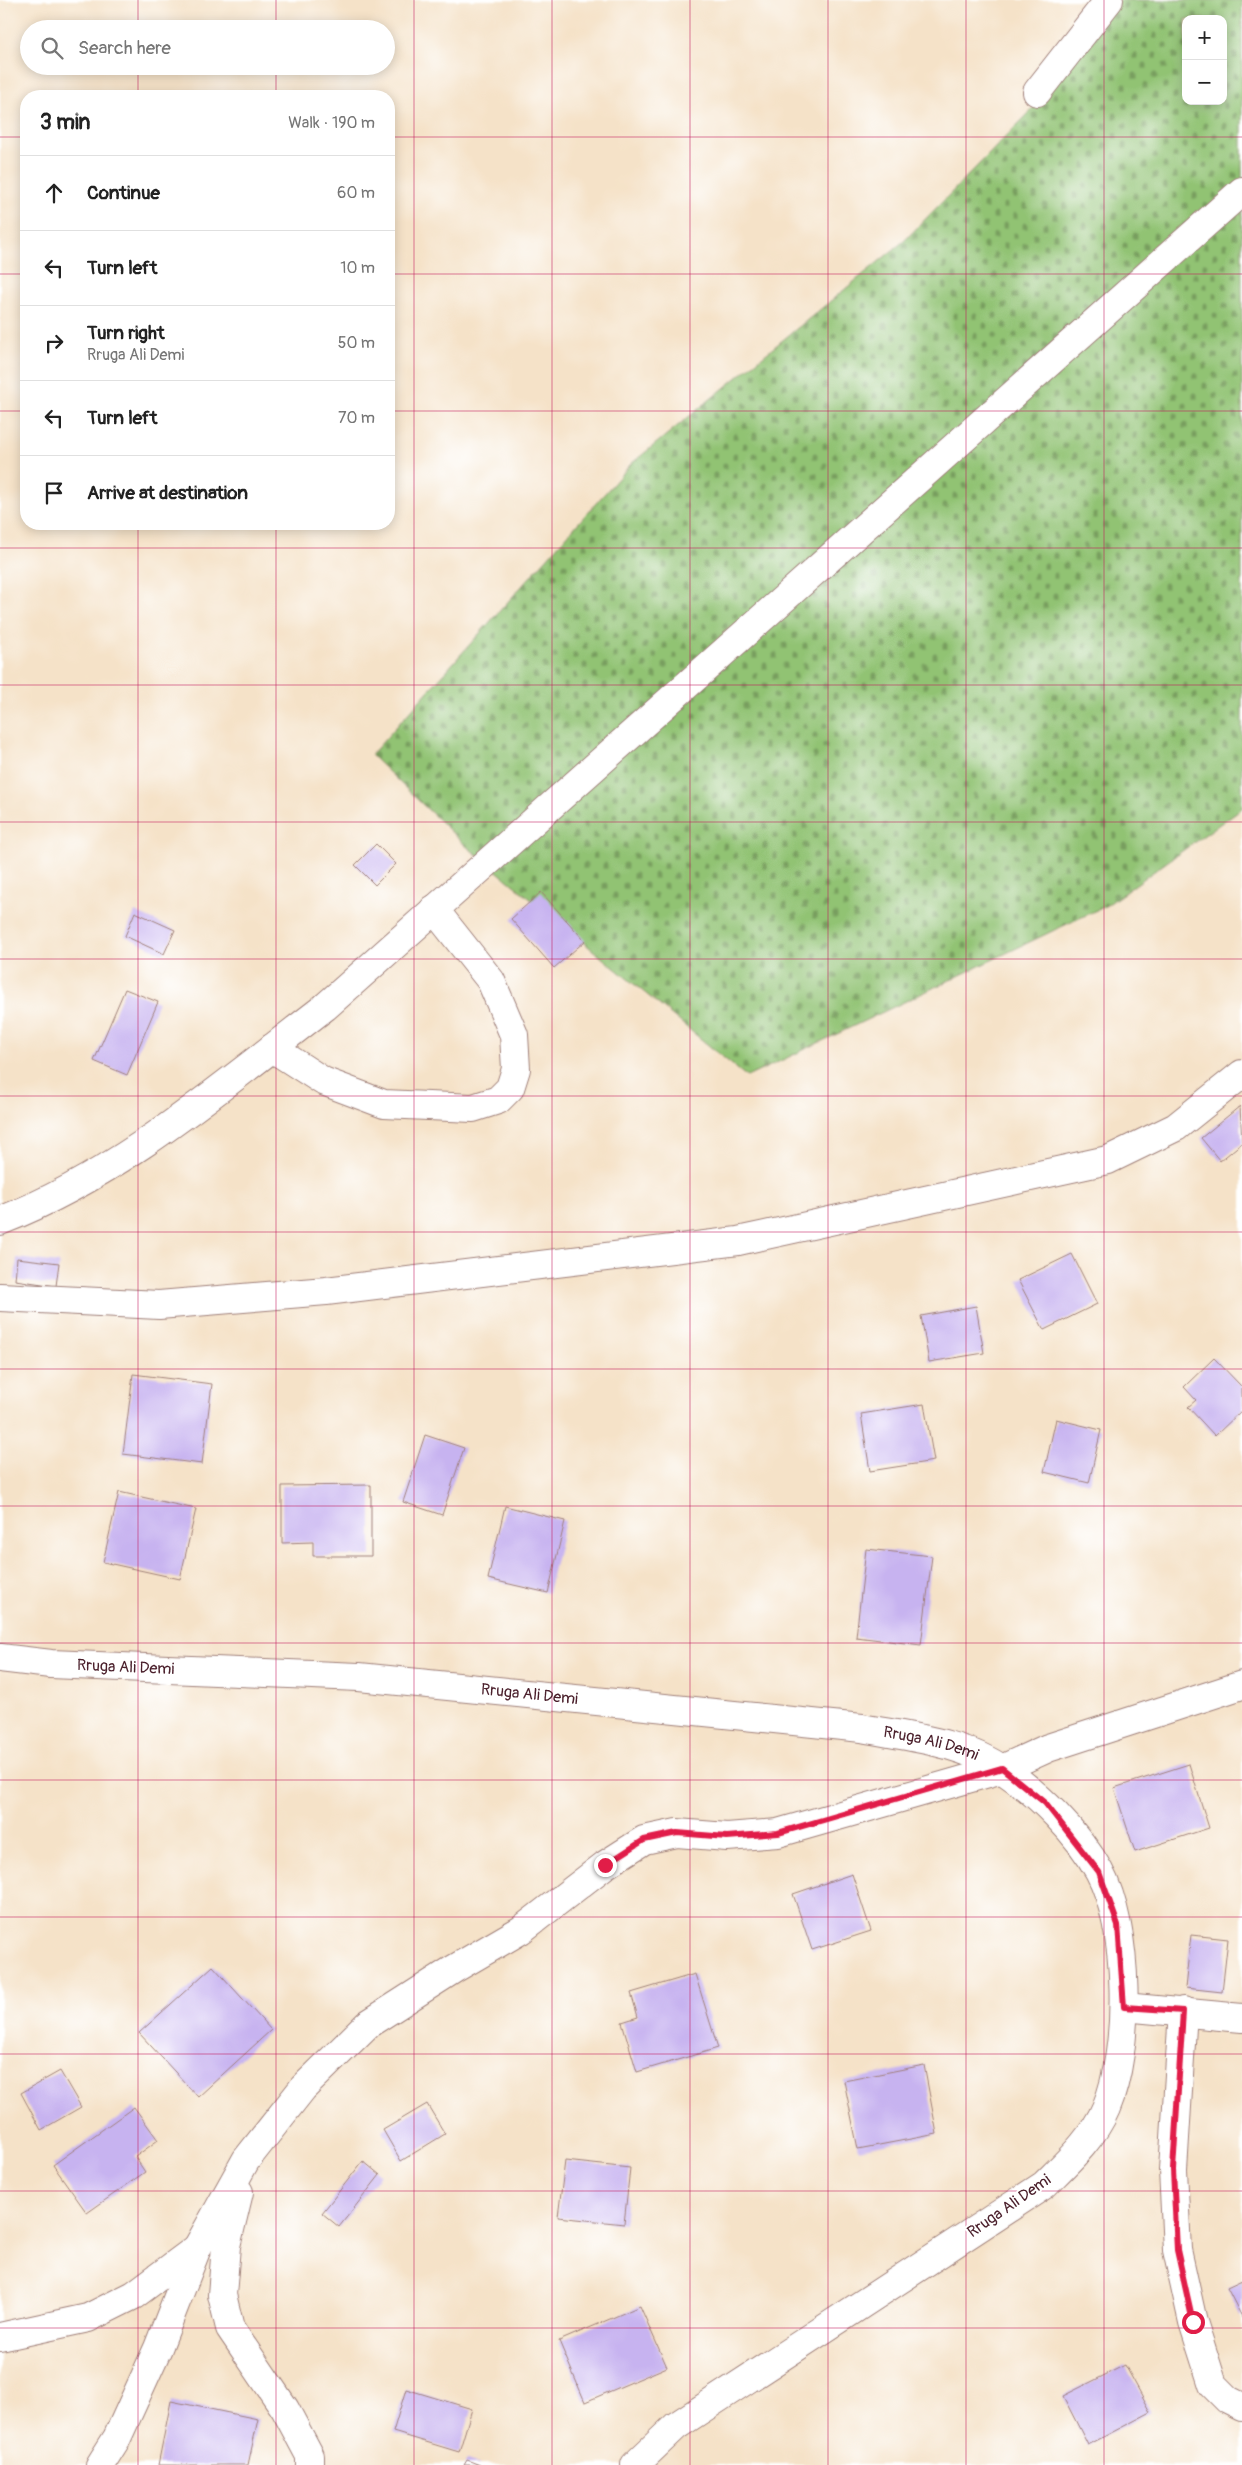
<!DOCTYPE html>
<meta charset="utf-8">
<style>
body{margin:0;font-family:Pangolin,sans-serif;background:#f2f2f2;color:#222}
.controls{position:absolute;right:15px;top:15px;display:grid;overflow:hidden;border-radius:10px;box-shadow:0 2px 12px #0003}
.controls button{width:45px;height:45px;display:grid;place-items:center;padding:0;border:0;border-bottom:1px solid #e0e0e0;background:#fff;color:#222;font:25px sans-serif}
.stop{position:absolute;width:15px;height:15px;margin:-11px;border:4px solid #e11d48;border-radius:50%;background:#fff}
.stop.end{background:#e11d48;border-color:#fff;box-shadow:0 1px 5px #0008}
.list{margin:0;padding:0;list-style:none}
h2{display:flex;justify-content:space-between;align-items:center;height:65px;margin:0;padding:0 20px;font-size:21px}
h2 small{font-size:16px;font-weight:400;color:#767676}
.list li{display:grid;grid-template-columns:32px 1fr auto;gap:15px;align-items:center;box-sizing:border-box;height:75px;padding:0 20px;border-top:1px solid #e0e0e0}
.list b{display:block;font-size:19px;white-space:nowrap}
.list p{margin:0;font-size:16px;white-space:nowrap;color:#767676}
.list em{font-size:16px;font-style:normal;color:#767676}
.icon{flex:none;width:28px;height:28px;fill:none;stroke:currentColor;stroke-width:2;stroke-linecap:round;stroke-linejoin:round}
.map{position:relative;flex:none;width:1242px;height:2465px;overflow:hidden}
.search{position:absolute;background:#fff;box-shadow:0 2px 12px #0003;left:20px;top:20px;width:375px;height:55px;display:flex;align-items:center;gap:12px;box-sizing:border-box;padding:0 18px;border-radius:28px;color:#767676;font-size:19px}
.panel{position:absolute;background:#fff;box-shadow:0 2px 12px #0003;left:20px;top:90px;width:375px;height:440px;border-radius:20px}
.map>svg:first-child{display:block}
</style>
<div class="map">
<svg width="1242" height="2465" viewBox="0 0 1242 2465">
<defs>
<pattern id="cemetery-stones" width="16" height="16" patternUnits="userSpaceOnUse" patternTransform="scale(1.25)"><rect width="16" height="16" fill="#91c373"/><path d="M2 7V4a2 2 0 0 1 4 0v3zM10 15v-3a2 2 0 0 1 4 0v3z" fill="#789e5f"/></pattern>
</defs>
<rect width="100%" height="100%" fill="#fff"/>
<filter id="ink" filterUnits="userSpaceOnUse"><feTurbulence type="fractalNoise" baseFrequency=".02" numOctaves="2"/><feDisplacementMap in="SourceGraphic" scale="10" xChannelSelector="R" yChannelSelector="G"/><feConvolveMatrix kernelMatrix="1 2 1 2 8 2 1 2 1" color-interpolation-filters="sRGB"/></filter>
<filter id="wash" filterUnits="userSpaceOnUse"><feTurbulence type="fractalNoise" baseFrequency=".0096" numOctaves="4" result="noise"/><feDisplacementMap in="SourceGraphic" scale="20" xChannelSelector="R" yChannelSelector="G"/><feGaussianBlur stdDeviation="1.12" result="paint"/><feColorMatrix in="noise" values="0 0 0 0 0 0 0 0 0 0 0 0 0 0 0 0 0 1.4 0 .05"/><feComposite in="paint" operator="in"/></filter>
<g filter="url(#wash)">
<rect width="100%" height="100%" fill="#f5e2c8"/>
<path fill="url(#cemetery-stones)" stroke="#6e714f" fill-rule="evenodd" d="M1120,0H1242V808L1107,905L747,1077L465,845L371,755L631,464L904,241L1029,113ZM1186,19H1223V101H1186Z"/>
<g id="blocks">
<g fill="#c7b3f0">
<path d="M376,844L396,864L375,885L355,865Z"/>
<path d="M541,892L585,941L554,968L511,919Z"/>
<path d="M135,912L175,930L164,954L125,936Z"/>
<path d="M125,989L158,1002L127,1075L94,1061Z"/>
<path d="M1240,1106L1242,1143L1220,1161L1201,1138Z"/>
<path d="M1072,1254L1097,1304L1044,1330L1018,1280Z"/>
<path d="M17,1258L59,1263L56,1286L15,1280Z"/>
<path d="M976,1306L984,1353L929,1362L921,1316Z"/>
<path d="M1214,1358L1242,1387V1410L1215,1436L1188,1407L1196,1400L1184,1387Z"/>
<path d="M133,1374L212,1384L202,1464L123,1454Z"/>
<path d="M924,1404L934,1461L870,1471L861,1414Z"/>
<path d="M1056,1419L1101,1430L1089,1483L1044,1472Z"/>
<path d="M425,1435L464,1448L442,1515L403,1502Z"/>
<path d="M371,1485V1556H313V1542L282,1543V1486Z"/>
<path d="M119,1492L196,1509L180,1579L103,1562Z"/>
<path d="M505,1506L565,1521L548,1593L488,1579Z"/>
<path d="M866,1549L932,1556L921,1645L856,1637Z"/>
<path d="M1189,1764L1209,1828L1135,1852L1114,1788Z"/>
<path d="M852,1874L871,1931L812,1950L793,1894Z"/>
<path d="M1191,1935L1228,1939L1222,1992L1185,1988Z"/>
<path d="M213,1966L271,2030L198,2097L139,2033Z"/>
<path d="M695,1974L718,2048L637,2072L622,2022L638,2017L631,1993Z"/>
<path d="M924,2065L937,2134L858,2149L844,2081Z"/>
<path d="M60,2071L81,2107L41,2130L21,2093Z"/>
<path d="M427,2104L445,2134L401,2161L383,2130Z"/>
<path d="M134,2107L158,2140L135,2157L145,2172L87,2213L53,2165Z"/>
<path d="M363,2161L380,2175L339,2227L322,2213Z"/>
<path d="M565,2161L630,2168L624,2224L558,2217Z"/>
<path d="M1242,2281V2317L1227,2288Z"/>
<path d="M640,2306L667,2367L585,2402L559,2341Z"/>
<path d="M1125,2365L1151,2412L1088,2445L1063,2396Z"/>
<path d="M406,2389L472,2409L459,2452L393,2432Z"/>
<path d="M171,2401L258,2419L248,2465H158Z"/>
<path d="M467,2460L480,2465H464Z"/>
</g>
</g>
</g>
<g filter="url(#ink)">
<use href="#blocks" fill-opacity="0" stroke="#a0807a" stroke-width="1"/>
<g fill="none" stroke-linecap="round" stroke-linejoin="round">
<defs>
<g id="minor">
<path d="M1037,92L1109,0"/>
<path d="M272,1048L323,1081L384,1104L473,1108L498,1100L510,1088L516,1069L514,1035L491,981L434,909"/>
<path d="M0,1221C121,1174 223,1085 325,1007L1242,191"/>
<path d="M0,1297L159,1305L326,1291L738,1241L1108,1160L1176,1127L1242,1074"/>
<path d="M1124,2007L1242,2018"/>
<path d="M1183,2011L1173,2170L1177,2250L1193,2322L1213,2385L1228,2400L1242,2407"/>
<path d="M239,2192L226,2246L222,2295L230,2328L285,2409L310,2456V2465"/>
<path d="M0,2337L88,2318L134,2295L197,2248"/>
<path d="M100,2465L117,2438L158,2348L197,2248L246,2160L303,2088L368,2024L454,1969L521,1930L605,1865L644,1840L677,1833L727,1837L778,1833L1002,1769L1048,1748L1242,1685"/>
</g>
<g id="major">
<path id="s1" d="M0,1658L51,1664L359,1677L862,1728C908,1737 964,1742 1003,1770C1039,1794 1078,1833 1099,1871C1130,1928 1131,2049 1106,2108C1093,2139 1067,2162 1044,2185L676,2426L635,2465"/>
</g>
</defs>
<use href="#minor" stroke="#a0807a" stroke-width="30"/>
<use href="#major" stroke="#a0807a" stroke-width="30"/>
<use href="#minor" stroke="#fff" stroke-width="28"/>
<use href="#major" stroke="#fff" stroke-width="28"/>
</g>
</g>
<g fill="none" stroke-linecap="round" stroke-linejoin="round" filter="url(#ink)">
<path stroke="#e11d48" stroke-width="6" d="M605,1865L644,1840L677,1833L727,1837L778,1833L1002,1768L1045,1803L1099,1872L1118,1925L1124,2007L1183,2011L1173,2170L1177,2250L1193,2322"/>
</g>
<path fill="none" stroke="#c2185b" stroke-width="1" stroke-opacity="0.55" d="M138,0V29M276,0V29M414,0V2465M552,0V2465M690,0V2465M828,0V2465M966,0V2465M1104,0V2465M138,66V96M276,66V96M0,137H26M389,137H1242M0,274H26M389,274H1242M0,411H26M389,411H1242M138,524V2465M276,524V2465M0,548H1242M0,685H1242M0,822H1242M0,959H1242M0,1096H1242M0,1232H1242M0,1369H1242M0,1506H1242M0,1643H1242M0,1780H1242M0,1917H1242M0,2054H1242M0,2191H1242M0,2328H1242"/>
<g text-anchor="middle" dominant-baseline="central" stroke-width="4" stroke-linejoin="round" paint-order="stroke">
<g font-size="16" fill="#4a1f2b" stroke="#fff">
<text stroke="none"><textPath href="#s1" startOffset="126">Rruga Ali Demi</textPath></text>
<text stroke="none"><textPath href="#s1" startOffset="531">Rruga Ali Demi</textPath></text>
<text stroke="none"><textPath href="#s1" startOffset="936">Rruga Ali Demi</textPath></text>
<text transform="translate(1009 2206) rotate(-35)">Rruga Ali Demi</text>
</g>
</g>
</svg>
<div class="controls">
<button>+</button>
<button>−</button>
</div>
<div class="stop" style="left:1193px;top:2322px"></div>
<div class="stop end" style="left:605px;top:1865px"></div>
<div class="search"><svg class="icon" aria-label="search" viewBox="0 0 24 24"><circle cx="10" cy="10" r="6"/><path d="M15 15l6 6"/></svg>Search here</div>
<section class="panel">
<h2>3 min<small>Walk · 190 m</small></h2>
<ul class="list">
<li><svg class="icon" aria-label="ahead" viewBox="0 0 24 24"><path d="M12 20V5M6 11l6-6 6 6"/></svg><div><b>Continue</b></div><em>60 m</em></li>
<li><svg class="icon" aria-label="left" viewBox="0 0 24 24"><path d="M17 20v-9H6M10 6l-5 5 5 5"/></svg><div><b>Turn left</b></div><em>10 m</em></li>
<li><svg class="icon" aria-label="right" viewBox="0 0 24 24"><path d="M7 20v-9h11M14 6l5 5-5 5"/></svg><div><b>Turn right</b><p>Rruga Ali Demi</p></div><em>50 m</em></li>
<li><svg class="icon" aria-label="left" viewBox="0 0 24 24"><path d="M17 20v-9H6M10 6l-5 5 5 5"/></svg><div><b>Turn left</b></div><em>70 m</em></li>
<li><svg class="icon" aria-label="arrive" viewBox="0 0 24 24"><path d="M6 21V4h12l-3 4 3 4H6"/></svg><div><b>Arrive at destination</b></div></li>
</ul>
</section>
</div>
